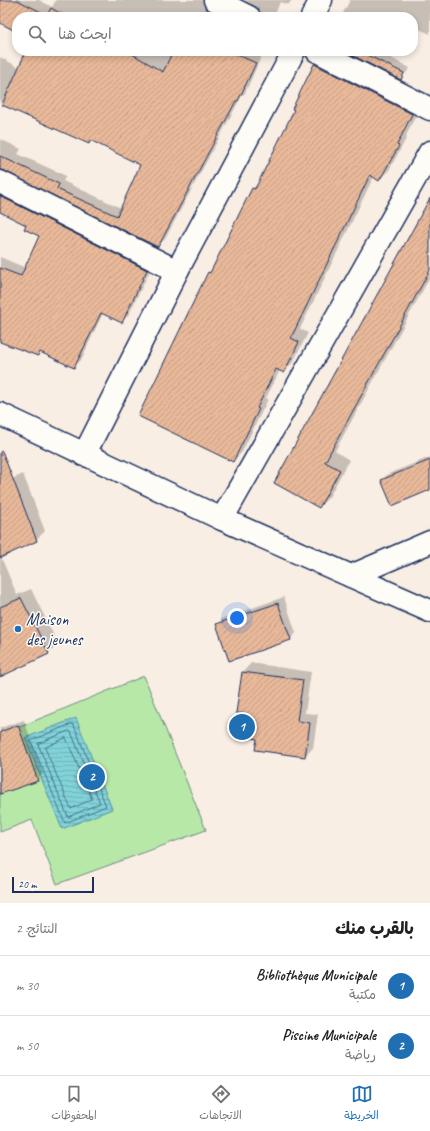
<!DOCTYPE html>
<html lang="ar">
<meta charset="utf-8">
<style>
body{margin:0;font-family:Caveat,"Playpen Sans Arabic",sans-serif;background:#f2f2f2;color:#222;direction:rtl}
.scale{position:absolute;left:12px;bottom:10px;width:82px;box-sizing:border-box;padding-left:4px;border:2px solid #1b2f5e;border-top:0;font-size:11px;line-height:14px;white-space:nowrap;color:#1b2f5e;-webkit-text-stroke:3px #fdfcf7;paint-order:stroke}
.you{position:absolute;left:237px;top:618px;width:14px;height:14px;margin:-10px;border:3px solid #fff;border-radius:50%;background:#1a73e8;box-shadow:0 0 0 6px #1a73e833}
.badge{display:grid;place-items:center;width:26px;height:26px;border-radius:50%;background:#1f6fb2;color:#fff;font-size:13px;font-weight:700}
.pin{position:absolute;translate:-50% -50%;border:2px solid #fff;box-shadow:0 1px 4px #0006}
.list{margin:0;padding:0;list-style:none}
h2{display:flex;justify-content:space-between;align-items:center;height:52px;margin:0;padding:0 16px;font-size:17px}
h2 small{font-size:13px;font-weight:400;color:#767676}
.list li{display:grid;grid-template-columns:26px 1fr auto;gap:12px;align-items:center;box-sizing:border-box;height:60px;padding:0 16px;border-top:1px solid #e0e0e0}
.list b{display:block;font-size:15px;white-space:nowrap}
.list p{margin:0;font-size:13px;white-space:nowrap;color:#767676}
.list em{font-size:13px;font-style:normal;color:#767676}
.icon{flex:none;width:22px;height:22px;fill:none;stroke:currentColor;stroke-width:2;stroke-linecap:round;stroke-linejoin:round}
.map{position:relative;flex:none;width:430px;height:903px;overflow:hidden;direction:ltr}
.search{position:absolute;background:#fff;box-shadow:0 2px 6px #0003;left:12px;right:12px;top:12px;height:44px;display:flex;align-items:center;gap:10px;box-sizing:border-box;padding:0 14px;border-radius:16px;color:#767676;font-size:15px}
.sheet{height:172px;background:#fff}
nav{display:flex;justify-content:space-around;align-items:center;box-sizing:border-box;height:56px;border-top:1px solid #e0e0e0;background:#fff;font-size:11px;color:#767676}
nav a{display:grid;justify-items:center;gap:2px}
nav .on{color:#1f6fb2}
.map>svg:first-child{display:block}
</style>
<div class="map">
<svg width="430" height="903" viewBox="0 0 430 903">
<defs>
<pattern id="water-rules" width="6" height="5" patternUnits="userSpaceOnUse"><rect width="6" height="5" fill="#82d3d8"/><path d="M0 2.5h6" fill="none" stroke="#70b5bc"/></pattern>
<pattern id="building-hatch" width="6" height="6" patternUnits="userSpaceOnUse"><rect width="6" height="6" fill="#e8b899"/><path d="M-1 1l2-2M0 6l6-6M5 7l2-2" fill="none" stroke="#c69e86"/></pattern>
</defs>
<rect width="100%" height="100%" fill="#f9eee4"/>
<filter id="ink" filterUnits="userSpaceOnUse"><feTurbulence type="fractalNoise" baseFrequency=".025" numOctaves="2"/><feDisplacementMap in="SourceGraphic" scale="8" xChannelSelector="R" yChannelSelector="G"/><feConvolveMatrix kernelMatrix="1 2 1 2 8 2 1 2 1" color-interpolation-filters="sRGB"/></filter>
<g filter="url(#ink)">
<path fill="#b8e8a8" stroke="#6a8c83" d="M144,676L206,830L57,884L32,820L0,832V735Z"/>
<path fill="url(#water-rules)" stroke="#5991a7" d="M76,718L112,809L62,829L25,738Z"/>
<g fill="#0003">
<path d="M0,0H39L52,7L56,0H213L243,17H17V26L0,17Z"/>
<path d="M245,0H292L288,5L280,2L274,17H262L260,10Z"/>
<path d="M350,0H430V34L413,26V17H341Z"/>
<path d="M27,51H259L258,54L262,55L245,93L241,97L165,239L158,246L0,169V139L21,149L18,154L66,176L63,181L121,208L142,165L92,140L88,143L0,103V57L20,68Z"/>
<path d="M347,51H378L410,68L401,79Z"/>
<path d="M324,55L421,104L406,136L407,137L389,170L379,180L374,176L300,329L308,333L293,362L284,372L280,370L266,398L268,399L242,452L233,461L208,273L215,266L253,188L260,181L295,109L293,108L315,64Z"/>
<path d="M0,184L154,262L129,314L122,322L103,313L81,360L74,367L41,352L38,355L0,340V257L26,268L41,236L27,224L0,211Z"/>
<path d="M430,204V277L335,451L349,460L329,497L319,507L275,483Z"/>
<path d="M430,457V489L382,480L388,474Z"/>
<path d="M23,474L45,531L36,540L1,557L17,595L31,589L58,644L48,653L0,676V485Z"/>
<path d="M284,597L296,633L290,640L217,624L223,618Z"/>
<path d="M251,663L311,672L305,713L318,714L313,748L305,756L258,738L245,713L237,712L243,672Z"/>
<path d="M24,720L43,774L37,780L0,791V728Z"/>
</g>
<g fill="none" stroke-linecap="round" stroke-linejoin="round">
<g stroke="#44718f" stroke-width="1">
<path d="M72,724L74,725L106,806L65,823L31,741Z"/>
<path d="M69,731L71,732L100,803L68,817L38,744Z"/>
<path d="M66,738L92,799L71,809L45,748Z"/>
</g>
</g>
<g fill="url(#building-hatch)" stroke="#1b2f5e">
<path d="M0,0H17L47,15L51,8L67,17H17V32L0,23Z"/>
<path d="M26,51H127L163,72L173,51H229L256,63L238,101H236L158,247L0,170V156L59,184L57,189L117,216L140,165L90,140L89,144L2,105Z"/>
<path d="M344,51H359L404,73L401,80Z"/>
<path d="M314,64L412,114L397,145L399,146L379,181L370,175L291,338L299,342L284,373L276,369L257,408L259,409L233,462L138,416L208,272L210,273L252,188L255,189L294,110L292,109Z"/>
<path d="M0,196L147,270L122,323L101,313L74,368L40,352L38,356L0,342V268L21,276L39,236L24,229L26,225L0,212Z"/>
<path d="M430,198V270L325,462L340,470L319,508L274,483Z"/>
<path d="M2,451L37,541L0,558V452Z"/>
<path d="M430,460V490L392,506L381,480Z"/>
<path d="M21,598L49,654L0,677V607Z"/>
<path d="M278,603L291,640L229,661L216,624Z"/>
<path d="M242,672L303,680L297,721L310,723L305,757L255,750L257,739L241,736L244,714L236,713Z"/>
<path d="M18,725L38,781L0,794V732Z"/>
</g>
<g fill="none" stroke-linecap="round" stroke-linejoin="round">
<defs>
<g id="minor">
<path d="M215,0L249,17"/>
<path d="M312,17L321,0"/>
<path d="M317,51L430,109"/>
<path d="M0,182L177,271"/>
<path d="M0,414L222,519L430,611"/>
<path d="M84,455L177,271L294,51"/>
<path d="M222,519L430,152"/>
<path d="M351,576L430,542"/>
</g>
</defs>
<use href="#minor" stroke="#1b2f5e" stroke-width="25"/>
<use href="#minor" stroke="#fdfcf7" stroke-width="22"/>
</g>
</g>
<circle fill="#1f6fb2" stroke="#fdfcf7" stroke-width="1.5" cx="18" cy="629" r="4"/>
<g text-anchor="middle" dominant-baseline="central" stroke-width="3" stroke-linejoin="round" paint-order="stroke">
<g font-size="17" fill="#1b2f5e" stroke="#fdfcf7" text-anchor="start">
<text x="26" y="619">Maison<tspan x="26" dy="20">des jeunes</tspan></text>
</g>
</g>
</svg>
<div class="scale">20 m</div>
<div class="you"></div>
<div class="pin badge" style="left:242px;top:727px">1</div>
<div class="pin badge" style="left:92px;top:777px">2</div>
<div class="search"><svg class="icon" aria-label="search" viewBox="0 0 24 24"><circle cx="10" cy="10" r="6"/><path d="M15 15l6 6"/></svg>ابحث هنا</div>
</div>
<section class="sheet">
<h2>بالقرب منك<small>النتائج: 2</small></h2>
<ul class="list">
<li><span class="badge">1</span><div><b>Bibliothèque Municipale</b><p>مكتبة</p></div><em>30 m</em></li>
<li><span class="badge">2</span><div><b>Piscine Municipale</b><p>رياضة</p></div><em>50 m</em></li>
</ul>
</section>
<nav>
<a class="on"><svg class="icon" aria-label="map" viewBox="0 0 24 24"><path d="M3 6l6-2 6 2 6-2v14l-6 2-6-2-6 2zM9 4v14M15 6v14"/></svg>الخريطة</a>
<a><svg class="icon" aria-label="directions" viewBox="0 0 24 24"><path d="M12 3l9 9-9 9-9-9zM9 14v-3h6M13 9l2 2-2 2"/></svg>الاتجاهات</a>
<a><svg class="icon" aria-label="saved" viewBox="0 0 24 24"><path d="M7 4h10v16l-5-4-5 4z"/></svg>المحفوظات</a>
</nav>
